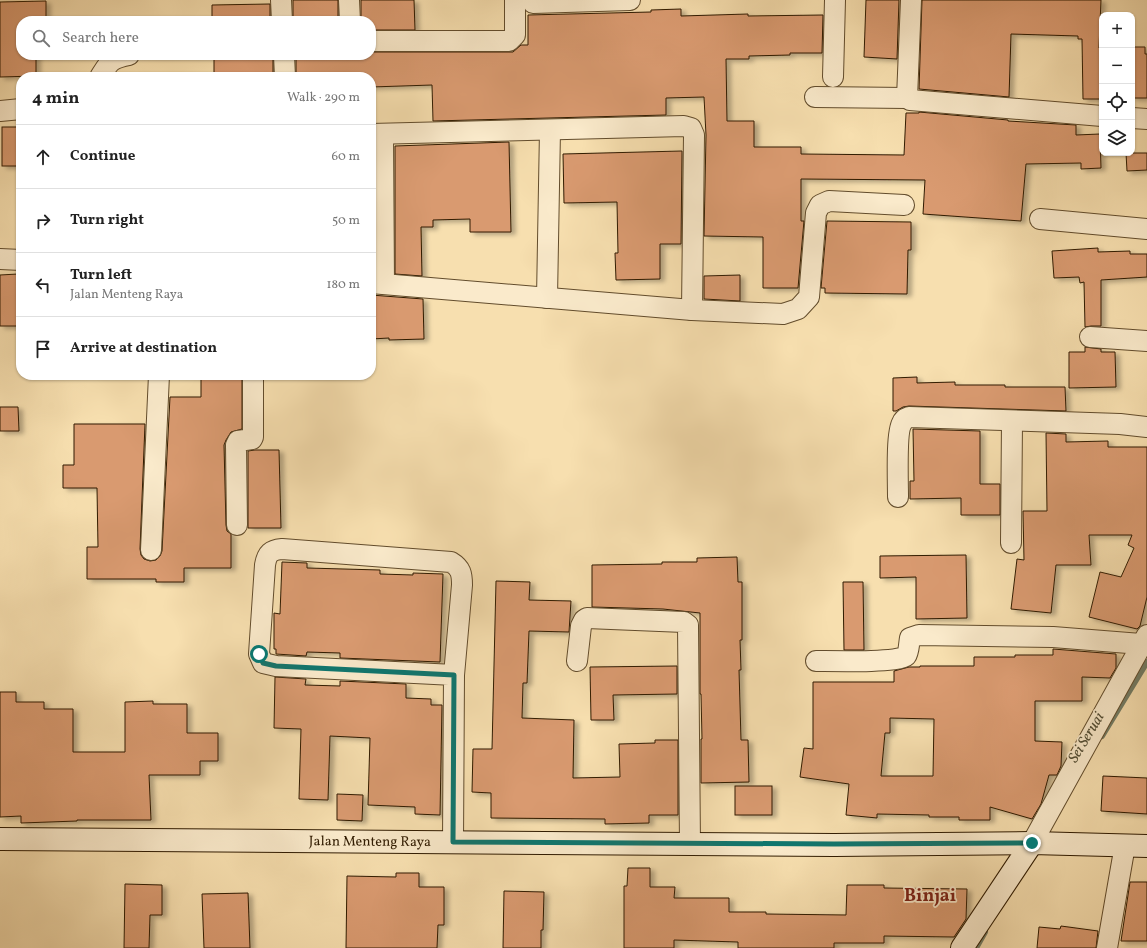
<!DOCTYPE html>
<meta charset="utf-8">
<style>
body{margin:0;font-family:Vollkorn,serif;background:#f2f2f2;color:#222}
.controls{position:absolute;right:12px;top:12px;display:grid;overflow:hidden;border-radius:8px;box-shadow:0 1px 3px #0004}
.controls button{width:36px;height:36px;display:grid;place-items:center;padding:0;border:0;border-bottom:1px solid #e0e0e0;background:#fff;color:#222;font:20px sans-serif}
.stop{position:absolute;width:12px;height:12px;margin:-9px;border:3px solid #0f766e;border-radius:50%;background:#fff}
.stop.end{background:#0f766e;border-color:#fff;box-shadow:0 1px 4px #0008}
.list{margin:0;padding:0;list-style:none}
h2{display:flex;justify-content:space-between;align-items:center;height:52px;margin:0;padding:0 16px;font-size:17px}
h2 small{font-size:13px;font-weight:400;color:#767676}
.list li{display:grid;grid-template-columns:26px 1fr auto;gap:12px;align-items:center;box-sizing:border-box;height:64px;padding:0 16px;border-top:1px solid #e0e0e0}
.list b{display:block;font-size:15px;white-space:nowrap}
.list p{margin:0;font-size:13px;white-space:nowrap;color:#767676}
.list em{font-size:13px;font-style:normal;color:#767676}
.icon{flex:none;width:22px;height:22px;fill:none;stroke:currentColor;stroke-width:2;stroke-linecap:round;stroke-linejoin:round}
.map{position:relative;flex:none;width:1147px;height:948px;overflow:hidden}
.search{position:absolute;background:#fff;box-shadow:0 1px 3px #0004;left:16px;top:16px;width:360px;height:44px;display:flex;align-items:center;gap:10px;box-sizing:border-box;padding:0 14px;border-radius:16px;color:#767676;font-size:15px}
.panel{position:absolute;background:#fff;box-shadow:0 1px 3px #0004;left:16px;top:72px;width:360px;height:308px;border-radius:16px}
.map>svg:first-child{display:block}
</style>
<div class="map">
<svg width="1147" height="948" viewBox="0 0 1147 948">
<defs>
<filter id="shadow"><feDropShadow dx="4.5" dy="2.5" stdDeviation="2" flood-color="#0004"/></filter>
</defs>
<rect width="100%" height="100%" fill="#f7dfaf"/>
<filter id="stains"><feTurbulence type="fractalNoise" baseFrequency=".005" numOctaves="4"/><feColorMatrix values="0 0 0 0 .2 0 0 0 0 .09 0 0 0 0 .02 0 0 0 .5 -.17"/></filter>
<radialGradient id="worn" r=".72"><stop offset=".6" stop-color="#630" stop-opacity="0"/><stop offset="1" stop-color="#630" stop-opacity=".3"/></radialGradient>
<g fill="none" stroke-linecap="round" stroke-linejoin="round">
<g stroke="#727c65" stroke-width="6">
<path d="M1102,736L1147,662"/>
<path d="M976,948L985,932"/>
</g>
</g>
<g fill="#d99a70" stroke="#301b01" fill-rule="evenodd" filter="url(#shadow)">
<rect x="293" y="0" width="45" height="21"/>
<path d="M361,0H414L415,30H371V21H361Z"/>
<path d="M866,0H899L897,59L864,57Z"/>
<path d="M922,0H1101L1099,48H1102V99H1083L1082,39H1078V36L1011,34L1009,97L919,89Z"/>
<path d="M46,1V21H21V55H36V76L0,77V2Z"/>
<path d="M270,4V21H212V5Z"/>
<path d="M681,9V16L748,14V16L823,15L822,53H790V55L749,56V59H726L727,121H754V147H801V154L904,155L906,113H919V112L1008,120V121L1076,125V135L1100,134L1101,168L1081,169V163L1026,164L1021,221L923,214L925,180L801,179V221H804L798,288H763V237L704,236L706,135L704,97L666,98V115L433,121L432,85L371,87V77H296V56L371,55V52H513L521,45H528V15L651,12V10Z"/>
<path d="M1132,47H1145V54H1147V98H1132Z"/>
<rect x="214" y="55" width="59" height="22"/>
<rect x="2" y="127" width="19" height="39"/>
<path d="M509,142L511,232H470V219L433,220V227H421L422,276L395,274V146Z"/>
<path d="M682,151L681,244H660V279L616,280L615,253H618L617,202L564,203L563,154Z"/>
<path d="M1126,153H1147V170L1127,171Z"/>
<path d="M827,221L911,222V250H908L907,294L825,293V288H821Z"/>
<path d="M1098,248V252L1130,251V254H1147V277L1101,280V326H1091L1085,327L1084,282L1080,283L1079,277L1054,278L1052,251Z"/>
<path d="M18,274L19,326H0V275Z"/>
<path d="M740,275V301L704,299V276Z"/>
<path d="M371,295L423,299L424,339L389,340V338L371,339Z"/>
<path d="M1085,347L1101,349V352H1115L1116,387L1069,388V352H1085Z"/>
<path d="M201,375H242V429L231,432L226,440L224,445L226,525L227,531L231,534V568H184V582H156V579H87V547H98L97,488H63V465H74V424H145L140,549L141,555L144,559L150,561L156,560L160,556L162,551L170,397H201Z"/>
<path d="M917,377V383L955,382V385H1005V387H1065L1066,411L909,406L903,407L896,411H893V378Z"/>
<path d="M0,407H18L19,431H0Z"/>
<path d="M913,429L980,431V484H1000V515H961V498L910,499V481H914Z"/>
<path d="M1046,433L1066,434V442L1108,441V447H1147V597L1140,626L1137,629L1089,617L1100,572L1121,577L1134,548L1128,545L1132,535H1089L1091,565H1056L1051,613L1011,609L1017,559L1024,560L1023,511H1047Z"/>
<path d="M255,450H279L281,528H248V451Z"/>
<path d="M966,555L967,618L916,619V577L880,578V556Z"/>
<path d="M737,557L738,582H742V640H740L741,670H739L741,740H748L749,782L701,783V739H702L701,694H700V613L663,609L592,607V565L662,564V562H697V558Z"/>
<path d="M282,562L307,563V568L380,570V574L413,575V573L443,574L440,662L340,658V653L307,652L306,656L276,654V649H274V613L280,614Z"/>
<path d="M496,581L530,582L529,600L571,601L569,632L529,631L527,683H523L522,718L574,720L573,778L620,777L619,744L655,743V740H678V815H649V823L605,824V819L491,818V793L472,792L473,749H492Z"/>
<path d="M843,582H863L864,650H844Z"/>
<path d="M1053,649L1116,654V668L1110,678L1082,677V701H1035V741L1062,742L1061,766L1057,775H1049L1041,804L1032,819L990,807V820H959V817H929V815L877,814V818L846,815L849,784L800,777L804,748L813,749V682H894V671L909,667H920V666H974V657H1015V655H1053ZM890,718L934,719L933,776H881L885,733H890Z"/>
<path d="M677,666V694L613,695L614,720H591L590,667Z"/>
<path d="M275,677L306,679L305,685L340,686V681L406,684V698L431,699V705H442L440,815L415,814V807L368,805L370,738L330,736L328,800L299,799L301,729L274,728Z"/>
<path d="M0,692H16V702H44V709H73V752H125V702L153,701V704H187V733H218V761H200V775H149L151,820H77V821L21,823V816L0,817Z"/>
<path d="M1103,776L1147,778V814L1101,811Z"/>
<rect x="735" y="786" width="37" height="29"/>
<path d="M337,794L363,795L362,821L337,820Z"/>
<path d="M628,868H650V887H675L674,898H729V912H766V914L846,915L847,885H884V888L967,889L966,919L954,937L884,936V943H834V948H738V942L674,940V948H624V886H627Z"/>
<path d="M396,873H419V887H444V925H438L437,948H346L347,876L396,877Z"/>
<path d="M1130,882H1147V941H1121Z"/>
<path d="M125,884L162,885V915H150L149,948H124Z"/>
<path d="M504,891L544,892L543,930H541V948H503Z"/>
<path d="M248,893L250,948H204L202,894Z"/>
<path d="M1061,926L1098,931L1096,948H1037L1039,927L1060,929Z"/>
</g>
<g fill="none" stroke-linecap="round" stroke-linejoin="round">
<defs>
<g id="street">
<path d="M281,0L282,21"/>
<path d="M349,0L350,21"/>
<path d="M533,3L630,0"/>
<path d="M371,41H509L515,35V0"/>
<path d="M284,55L285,77"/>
<path d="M100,77C110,61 110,59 129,55"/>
<path d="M833,77L835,0"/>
<path d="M815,97L907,98L910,100L1102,116"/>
<path d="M907,98L911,0"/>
<path d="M0,111L21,109"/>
<path d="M1132,118L1147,119"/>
<path d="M371,134L684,126L691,128L694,135L692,310"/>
<path d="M383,134L384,284"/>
<path d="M1040,219L1147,229"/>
<path d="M0,259L21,260"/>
<path d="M371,283L692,310L783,314L798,309L809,297L816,213L820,205L829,201L904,205"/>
<path d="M547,298L550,130"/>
<path d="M1090,337L1147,341"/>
<path d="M898,497C898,483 896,432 902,423C903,420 906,418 909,417L1120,424L1147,427"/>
<path d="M237,525L236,445L238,441L252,439L253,437V375"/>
<path d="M1011,543L1012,421"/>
<path d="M151,550L159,375"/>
<path d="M577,661L581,626L584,620L587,618L684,622L688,625L690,844"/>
<path d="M816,661C829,661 899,663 906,656C909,652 909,643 910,638L919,635L1053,637L1141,644"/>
<path d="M453,842L454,675L462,585C462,574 461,568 451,562L282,549C271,550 267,553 265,565L259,654L263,663L276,666L454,675"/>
<path d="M1032,843L1147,635"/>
<path d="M1107,948L1125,845"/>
</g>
<g id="secondary">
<path id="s1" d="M0,839L834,845L1032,843L1147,846"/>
<path d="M962,948L1032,843"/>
</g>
</defs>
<use href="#street" stroke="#624c2c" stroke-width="22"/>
<use href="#secondary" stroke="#301b01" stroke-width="24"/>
<use href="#street" stroke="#faeacb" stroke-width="20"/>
<use href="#secondary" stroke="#faeacb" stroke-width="22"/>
</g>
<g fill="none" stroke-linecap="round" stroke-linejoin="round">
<path stroke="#0f766e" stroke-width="5" d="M259,654L263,663L276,666L454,675L453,842L834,844L1032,843"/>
</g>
<g text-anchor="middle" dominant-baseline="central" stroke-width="3.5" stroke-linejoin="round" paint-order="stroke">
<g font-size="14" fill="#301b01" stroke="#faeacb">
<text stroke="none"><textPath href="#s1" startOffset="370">Jalan Menteng Raya</textPath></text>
</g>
<g font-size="15" font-style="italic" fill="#514c33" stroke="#faeacb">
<text transform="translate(1087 738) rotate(-59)">Sei Seruai</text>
</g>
<g font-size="18" font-weight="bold" fill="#7a1f14" stroke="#faeacb">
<text x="930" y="896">Binjai</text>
</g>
</g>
<rect width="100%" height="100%" filter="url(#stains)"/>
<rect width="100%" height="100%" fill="url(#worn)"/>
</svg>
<div class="controls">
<button>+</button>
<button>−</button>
<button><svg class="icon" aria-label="locate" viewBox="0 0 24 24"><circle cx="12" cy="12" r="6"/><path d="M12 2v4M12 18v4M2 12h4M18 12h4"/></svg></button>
<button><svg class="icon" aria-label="layers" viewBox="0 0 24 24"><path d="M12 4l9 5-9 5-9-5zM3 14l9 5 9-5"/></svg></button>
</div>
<div class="stop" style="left:259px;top:654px"></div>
<div class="stop end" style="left:1032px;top:843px"></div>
<div class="search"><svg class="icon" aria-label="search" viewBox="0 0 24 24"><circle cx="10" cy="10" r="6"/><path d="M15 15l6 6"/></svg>Search here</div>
<section class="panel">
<h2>4 min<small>Walk · 290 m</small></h2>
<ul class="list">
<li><svg class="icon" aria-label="ahead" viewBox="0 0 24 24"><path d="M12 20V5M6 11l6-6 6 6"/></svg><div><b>Continue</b></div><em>60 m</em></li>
<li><svg class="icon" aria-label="right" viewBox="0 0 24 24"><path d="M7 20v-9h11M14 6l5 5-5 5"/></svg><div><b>Turn right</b></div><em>50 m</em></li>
<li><svg class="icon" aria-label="left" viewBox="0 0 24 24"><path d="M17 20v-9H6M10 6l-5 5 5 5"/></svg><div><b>Turn left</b><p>Jalan Menteng Raya</p></div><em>180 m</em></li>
<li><svg class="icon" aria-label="arrive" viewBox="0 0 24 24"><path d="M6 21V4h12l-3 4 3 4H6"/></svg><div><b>Arrive at destination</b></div></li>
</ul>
</section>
</div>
